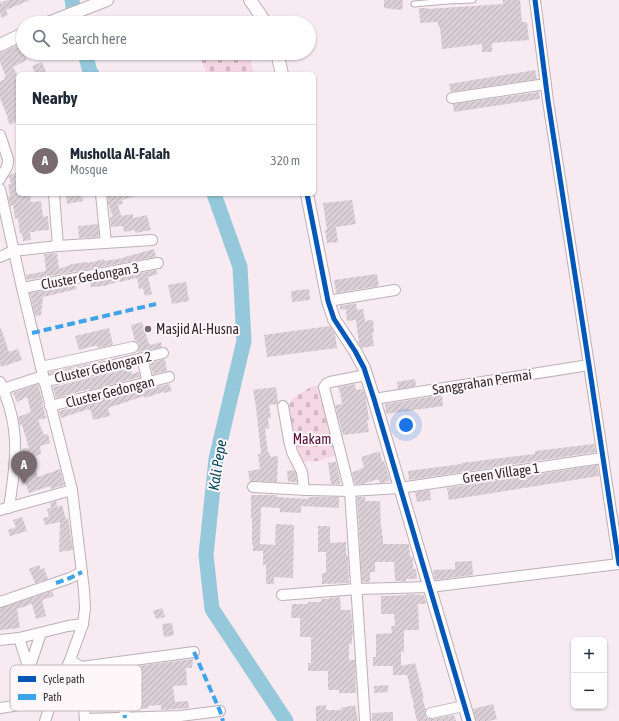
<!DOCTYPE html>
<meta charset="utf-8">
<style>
body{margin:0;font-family:"Asap Condensed",sans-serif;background:#f6f6f7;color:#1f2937}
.controls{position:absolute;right:12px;bottom:12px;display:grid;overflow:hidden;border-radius:6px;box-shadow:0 1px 3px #0004}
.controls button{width:36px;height:36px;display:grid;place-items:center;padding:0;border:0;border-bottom:1px solid #e0e1e3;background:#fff;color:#1f2937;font:20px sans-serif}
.you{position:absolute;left:406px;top:425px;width:14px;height:14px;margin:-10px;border:3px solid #fff;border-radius:50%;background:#1a73e8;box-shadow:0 0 0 6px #1a73e833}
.badge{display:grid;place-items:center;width:26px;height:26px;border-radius:50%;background:#786c71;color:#fff;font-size:13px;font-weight:700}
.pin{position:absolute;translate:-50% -33px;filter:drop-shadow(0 1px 2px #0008)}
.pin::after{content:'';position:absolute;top:21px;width:14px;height:12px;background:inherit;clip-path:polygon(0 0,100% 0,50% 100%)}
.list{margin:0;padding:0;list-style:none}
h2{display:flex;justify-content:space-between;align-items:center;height:52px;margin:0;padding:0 16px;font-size:17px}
h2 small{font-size:13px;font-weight:400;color:#747a83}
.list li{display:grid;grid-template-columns:26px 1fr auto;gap:12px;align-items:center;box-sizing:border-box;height:72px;padding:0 16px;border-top:1px solid #e0e1e3}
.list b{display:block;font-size:15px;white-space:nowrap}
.list p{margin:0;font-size:13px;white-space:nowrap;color:#747a83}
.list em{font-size:13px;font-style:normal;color:#747a83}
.icon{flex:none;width:22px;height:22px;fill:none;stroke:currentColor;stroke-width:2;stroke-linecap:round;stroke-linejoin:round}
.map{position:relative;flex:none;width:619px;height:721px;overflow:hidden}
.search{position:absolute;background:#fff;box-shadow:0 1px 3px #0004;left:16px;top:16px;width:300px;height:44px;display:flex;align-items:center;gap:10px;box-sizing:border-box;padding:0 14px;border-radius:22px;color:#747a83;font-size:15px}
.panel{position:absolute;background:#fff;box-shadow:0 1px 3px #0004;left:16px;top:72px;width:300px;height:124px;border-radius:6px}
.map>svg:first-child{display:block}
</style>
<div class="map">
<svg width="619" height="721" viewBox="0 0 619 721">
<defs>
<pattern id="cemetery-stones" width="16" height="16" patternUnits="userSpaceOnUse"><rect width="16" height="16" fill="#f5d7e4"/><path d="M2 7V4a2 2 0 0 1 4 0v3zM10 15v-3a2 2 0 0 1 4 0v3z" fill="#d3b9c4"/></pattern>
<pattern id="building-hatch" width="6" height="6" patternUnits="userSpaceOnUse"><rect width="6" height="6" fill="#dacfd4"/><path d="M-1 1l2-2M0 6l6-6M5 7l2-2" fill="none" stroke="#bcb2b6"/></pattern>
</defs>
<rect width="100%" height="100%" fill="#f7eaf0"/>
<g fill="url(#cemetery-stones)">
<path d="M206,53H222L229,57C231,56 232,54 234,53C237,53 247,58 250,59L254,74H207L201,60Z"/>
<path d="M320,385L337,455L318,461L301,462L295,452L286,409L293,398L311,387Z"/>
</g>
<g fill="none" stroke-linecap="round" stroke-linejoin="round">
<g stroke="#95c8da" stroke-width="15">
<path d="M72,0L74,12L77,23"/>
<path d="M85,53L90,72L92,74"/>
<path d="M214,194L240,267L244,341L216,459L206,555L212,609L286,721"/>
</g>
</g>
<g fill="url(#building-hatch)">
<path d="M8,0H30L6,10L8,15L2,18L0,13V1L2,4H3L2,2Z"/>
<path d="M384,0H403L402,10L384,8Z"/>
<path d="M503,0H520L522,22H527L529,40L492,43V52H482V44L442,49L440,27H438V22L420,23L419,8H428V9L503,4Z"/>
<path d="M20,44L23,53H24L27,60L13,67L18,76V121L10,125L7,119L8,118L0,98V82L5,79L4,77H6L0,62V53Z"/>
<path d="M42,62L47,74H35L32,66Z"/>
<path d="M535,70L537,79L451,92L449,84Z"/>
<path d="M539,92L540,99L454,112L453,104Z"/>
<path d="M18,172V194H30L31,202L41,201L43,217L48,216L49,230L35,231V232H30L31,240L23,241L22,233L20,234L18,218L15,219L13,205L10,206L8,196H10L8,184H11L9,176L10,175Z"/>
<path d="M66,194H82L83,201L67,204Z"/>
<path d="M114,194H134L135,196L122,200L123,204L118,205L121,216L133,214V218L147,215L151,230L135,233V230L124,232L123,226L111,227L110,217H113L108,203V196Z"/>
<path d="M352,200L356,224L336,227L338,242L327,243L325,230H327L323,203Z"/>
<path d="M98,224L99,237L79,238L78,226Z"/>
<path d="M154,249L156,257L27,280L26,275L46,271L44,254L57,253L59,269L72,264L88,262V263L104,259V261L118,259Z"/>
<path d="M156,270L158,274L148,277L152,294L145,296L143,288L139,289L137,278L120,282V281L104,286L91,287L90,282Z"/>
<path d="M377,274L379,286L336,293L334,280Z"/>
<path d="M186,282L189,301L172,304L168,285Z"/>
<path d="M76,285L77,289L43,297L41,315L35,316L30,293Z"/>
<path d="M309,289L310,300L292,302L291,291Z"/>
<path d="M356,303L357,310L363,309L365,321L373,320L374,333H372L374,346L362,348L359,344L356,320L347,321L346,309L340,310V306Z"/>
<path d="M142,322L149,344H151V345L161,342L162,347L138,352L139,345L138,342L135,341L131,325Z"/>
<path d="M330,326L335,334L337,348L267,357L264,335Z"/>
<path d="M1,328L9,352L18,349L22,360L1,367L0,363V329Z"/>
<path d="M109,328L113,345L98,348L97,345L79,350L75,336Z"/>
<path d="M126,355L49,374V372Z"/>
<path d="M165,359L167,371L153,374L150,363Z"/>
<path d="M130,368L132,374L139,372L140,377L90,390L89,389L56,398L53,387Z"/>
<path d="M415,379L416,386L398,389L397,382Z"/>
<path d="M38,384L43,402H42L46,418L38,420L44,435L48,434L50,443L40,446L41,454L32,457L38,477L60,469L64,485L51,489L50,486L29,493L23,476L20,477L21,467L26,466L22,449L29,448L22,425H20L18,417L31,412L27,397L17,402L13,393Z"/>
<path d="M169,384L172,391L164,393L163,392L145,398L144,396L108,408L110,416L93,420L91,410L90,411L89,409L61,418L59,411L109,398L110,400L126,394Z"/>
<path d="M355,384L356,390L363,389L366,398L369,420H367L369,432L343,435L335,405L342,404L340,391H339L338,387Z"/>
<path d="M276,387L278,403L277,404L269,405L271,418H268L269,428L265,429L268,453H270V457L278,456L277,482L253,481L250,482L248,471L260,469L258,454H261L256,407L253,390Z"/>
<path d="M442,395L443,406L386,414L385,404Z"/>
<path d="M594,444L596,452L409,480L408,471L462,464L461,463L535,454V451Z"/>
<path d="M380,451L382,461H384L390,480L386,482L380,483L378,479L363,484H355L352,472L360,470L359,469L364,467L361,457Z"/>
<path d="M336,462L340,480V484H331L328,463Z"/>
<path d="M597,465L599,476L449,500L447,488Z"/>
<path d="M294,470L296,474L297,482H288L287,471Z"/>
<path d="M430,490L431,500L417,502L415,492Z"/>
<path d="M251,495H277V497L308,499L309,497H339V508L301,506V513L280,512V508L261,507L260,544L275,545L276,524L294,525L293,578L274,577V584H266V565H263V551H253V544H252V518H251Z"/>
<path d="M357,497H365V501H380L381,528H382V536H383V544H409L410,557H413V569H416L417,579H406V581H395L394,562H375V572H370V582H362Z"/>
<path d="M56,501L57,507L62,505L66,519L68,518L73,550L59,552L60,522L45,525L43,518L49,517L47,509L51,508L50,503Z"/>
<path d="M22,517L27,531L10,536L8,530L16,527L13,520Z"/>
<path d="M318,526H330V543L346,542V554L347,556H348L349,583L322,584V573H326V552H318Z"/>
<path d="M472,561L473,575L435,580L433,570L455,569V562Z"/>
<path d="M39,565L41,570L44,568L48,579L35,583L29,569Z"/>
<path d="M52,591L54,596L42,600L46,616L36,619L32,604L17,609L20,628L0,630V608Z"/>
<path d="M407,594L424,595L426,604H418L419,630H405V631H404V652H401V666L415,663L424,698H422L426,710L425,714L426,718L429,719H432L454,715L456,721H417L413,704H414L409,686H410L407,675H393V666H373V657H376V634L392,633L391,626H395L394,614H381V596L407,595Z"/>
<path d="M340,597L341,610H351L353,636H352V644H349V660H355L356,693H339V690H328V671H308V663H311V637H300V618H291L292,604H308V602H321V599H329V598Z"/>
<path d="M162,608L165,617L156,619L153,611Z"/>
<path d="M172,623L174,635L164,637L162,624Z"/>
<path d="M193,659L192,668H186L187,685L173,686L175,702L188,701L189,708L161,710V705L148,706L149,708L138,709V704L131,705L128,678L127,675H130L129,667Z"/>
<path d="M388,685V692L374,693V686Z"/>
<path d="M493,704L497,719L489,721H476L473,709Z"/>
<path d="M326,705V710H342L341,708L355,705L358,721H316V706Z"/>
<path d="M393,712V721H372V713Z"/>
</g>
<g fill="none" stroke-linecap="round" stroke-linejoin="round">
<defs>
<g id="service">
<path d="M447,0V1L473,0"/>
<path d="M414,4L447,1"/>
</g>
<g id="minor">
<path d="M535,0L548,101L589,365L619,564"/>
<path d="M452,98L546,84"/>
<path d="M0,135L8,159C9,168 3,172 0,179"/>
<path d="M0,189L22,288L41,367L72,490L84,590L85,608L83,624L70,660L52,700L45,721"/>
<path d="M54,194L58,246"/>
<path d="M101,194L106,243"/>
<path d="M0,257L13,251L58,246L152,240"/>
<path d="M22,288L158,263"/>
<path d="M328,301L395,290"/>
<path d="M142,358L148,382"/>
<path d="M41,367L133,347"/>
<path d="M0,382C4,390 6,397 9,406C20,442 14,472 9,508"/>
<path d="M44,382L163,353"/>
<path d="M0,390L43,376"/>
<path d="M374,399L589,365"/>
<path d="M50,406L169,377"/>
<path d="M283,406L289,440L292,452L302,472L304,490"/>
<path d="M253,487L307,490L350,491L400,488L602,458"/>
<path d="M0,510L72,490"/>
<path d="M282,595L357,589L430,587L619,564"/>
<path d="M0,602L70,578L82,572"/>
<path d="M19,638L68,626L83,624"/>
<path d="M0,640L19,638L29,669L36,702"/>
<path d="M70,660L81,667L194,652"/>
<path d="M81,667L85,721"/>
<path d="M29,669L41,633"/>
<path d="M122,679L125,718"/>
<path d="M0,708L52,700"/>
<path d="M431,713L464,706"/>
<path d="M85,719L180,716L220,711"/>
<path d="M365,721L350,491L324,387L326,384L330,382L366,375"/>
</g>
<g id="tertiary">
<path d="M250,0L266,23"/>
<path d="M48,23L107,0"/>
<path d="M0,45L23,34"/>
<path d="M277,53L282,74"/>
<path d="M307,194L328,301L334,319L355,351L364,368L374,399L469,721"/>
</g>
</defs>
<use href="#service" stroke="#bcb1b6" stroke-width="7"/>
<use href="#minor" stroke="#bcb1b6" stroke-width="12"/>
<use href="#tertiary" stroke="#bcb1b6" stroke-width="14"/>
<use href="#service" stroke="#fefcfd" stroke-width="5"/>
<use href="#minor" stroke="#fefcfd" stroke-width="10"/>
<use href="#tertiary" stroke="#fefcfd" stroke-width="12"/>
<g stroke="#3ea3eb" stroke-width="4" stroke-dasharray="8 4" stroke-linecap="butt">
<path d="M32,333L156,304"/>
<path d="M56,583L70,578L82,572"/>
<path d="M194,652L220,711L223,721"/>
<path d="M122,679L125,718"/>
</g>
<defs>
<g id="cycleway">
<path d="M535,0L548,101L589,365L619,564"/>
<path d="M307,194L328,301L334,319L355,351L364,368L374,399L469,721"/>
</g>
</defs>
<use href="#cycleway" stroke="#fef7fa" stroke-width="8"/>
<use href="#cycleway" stroke="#0057b8" stroke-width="5"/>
</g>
<circle fill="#786c71" stroke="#fef7fa" stroke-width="1.5" cx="148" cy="329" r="4"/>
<g text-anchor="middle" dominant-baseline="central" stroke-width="4" stroke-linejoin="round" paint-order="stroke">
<g font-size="14" fill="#34282d" stroke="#fef7fa">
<text transform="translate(90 276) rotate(-10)">Cluster Gedongan 3</text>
<text transform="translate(103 367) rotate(-13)">Cluster Gedongan 2</text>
<text transform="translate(482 382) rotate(-9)">Sanggrahan Permai</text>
<text transform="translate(110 392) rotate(-14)">Cluster Gedongan</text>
<text transform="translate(501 473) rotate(-8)">Green Village 1</text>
</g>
<g font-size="14" fill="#34282d" stroke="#fef7fa" text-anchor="start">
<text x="156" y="329">Masjid Al-Husna</text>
</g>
<g font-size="14" fill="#590f3a" stroke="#fef7fa">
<text x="312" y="439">Makam</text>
</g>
<g font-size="15" font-style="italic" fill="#004758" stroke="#fef7fa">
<text transform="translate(217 465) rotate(-81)">Kali Pepe</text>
</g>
</g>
<rect x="10" y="665" width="132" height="46" rx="6" fill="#fef7fa" stroke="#c1b9bc" stroke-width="1"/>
<rect x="18" y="676" width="18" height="6" fill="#0057b8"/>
<rect x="18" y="694" width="18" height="6" fill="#3ea3eb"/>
<g font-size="11" fill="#34282d">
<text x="43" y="683">Cycle path</text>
<text x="43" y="701">Path</text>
</g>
</svg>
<div class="controls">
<button>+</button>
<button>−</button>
</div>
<div class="you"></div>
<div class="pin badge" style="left:24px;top:484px">A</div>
<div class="search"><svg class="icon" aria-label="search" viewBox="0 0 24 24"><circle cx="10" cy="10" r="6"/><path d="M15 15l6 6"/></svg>Search here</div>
<section class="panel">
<h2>Nearby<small></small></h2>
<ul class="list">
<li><span class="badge">A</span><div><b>Musholla Al-Falah</b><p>Mosque</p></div><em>320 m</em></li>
</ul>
</section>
</div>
